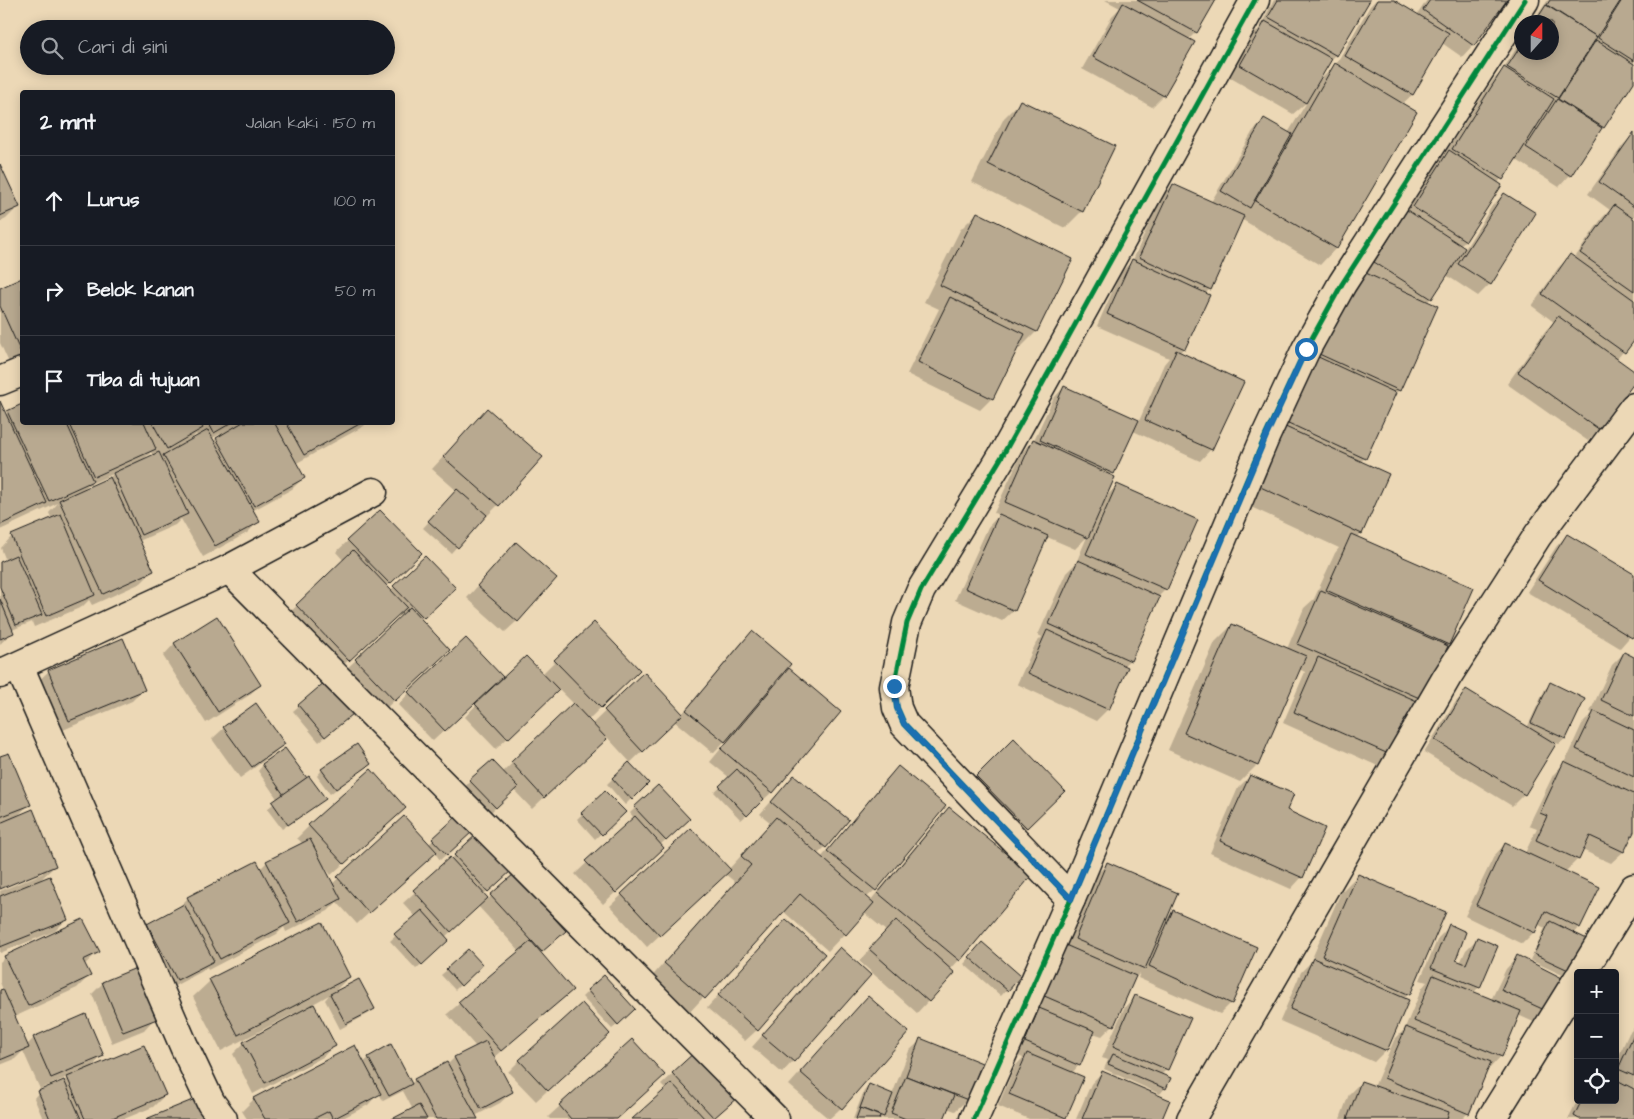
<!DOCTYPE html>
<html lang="id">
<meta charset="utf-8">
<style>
body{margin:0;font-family:"Architects Daughter",sans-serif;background:#242831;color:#f1f3f6}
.controls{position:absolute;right:15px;bottom:15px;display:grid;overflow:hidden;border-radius:5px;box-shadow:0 2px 12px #0003}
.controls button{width:45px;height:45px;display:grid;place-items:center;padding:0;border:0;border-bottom:1px solid #363941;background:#171b24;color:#f1f3f6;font:25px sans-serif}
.compass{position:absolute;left:1514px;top:15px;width:45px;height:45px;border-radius:50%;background:#171b24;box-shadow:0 2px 12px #0003;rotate:21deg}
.stop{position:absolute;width:15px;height:15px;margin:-11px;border:4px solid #1f6fb2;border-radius:50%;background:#fff}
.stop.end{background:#1f6fb2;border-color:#fff;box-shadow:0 1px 5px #0008}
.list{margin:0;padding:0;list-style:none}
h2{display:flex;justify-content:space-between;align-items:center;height:65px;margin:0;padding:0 20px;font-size:21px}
h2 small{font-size:16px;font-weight:400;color:#9ea1a6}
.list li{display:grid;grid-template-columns:32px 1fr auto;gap:15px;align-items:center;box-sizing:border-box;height:90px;padding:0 20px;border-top:1px solid #363941}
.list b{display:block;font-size:19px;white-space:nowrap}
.list em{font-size:16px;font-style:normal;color:#9ea1a6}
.icon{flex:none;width:28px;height:28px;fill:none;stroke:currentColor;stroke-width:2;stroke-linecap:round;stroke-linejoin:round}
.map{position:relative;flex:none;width:1634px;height:1119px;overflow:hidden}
.search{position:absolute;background:#171b24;box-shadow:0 2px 12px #0003;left:20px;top:20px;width:375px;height:55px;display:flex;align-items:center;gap:12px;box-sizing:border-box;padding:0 18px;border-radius:28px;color:#9ea1a6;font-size:19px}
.panel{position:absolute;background:#171b24;box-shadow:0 2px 12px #0003;left:20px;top:90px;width:375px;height:335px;border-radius:5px}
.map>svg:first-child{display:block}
</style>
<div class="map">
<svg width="1634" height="1119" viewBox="0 0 1634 1119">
<rect width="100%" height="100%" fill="#ecd8b6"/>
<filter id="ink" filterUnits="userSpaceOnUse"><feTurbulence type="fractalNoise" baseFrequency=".02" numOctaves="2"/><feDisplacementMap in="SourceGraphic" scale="10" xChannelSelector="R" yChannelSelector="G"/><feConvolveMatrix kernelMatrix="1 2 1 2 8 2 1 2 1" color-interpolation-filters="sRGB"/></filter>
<g filter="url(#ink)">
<g fill="#0003" fill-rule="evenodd">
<path d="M1105,0H1214L1196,32L1188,40L1164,95L1152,107L1082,69L1112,16L1120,8Z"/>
<path d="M1274,0H1368L1336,55L1327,64L1317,83L1336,64L1370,6L1376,0H1391L1417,15L1427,0H1505L1473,45L1462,57L1442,43L1412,95L1402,104L1336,248L1320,265L1241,219L1210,289L1205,294L1184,348L1179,353L1211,449L1200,461L1133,431L1111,476L1105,498L1117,485L1166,589L1157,598L1130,660L1123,666L1108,709L1096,721L1017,684L1036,643L1042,637L1038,635L1066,573L1076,563L1087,537L1075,549L1047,537L1014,610L1002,621L955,600L988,527L999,515L994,513L1022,452L1034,440L1053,399L1064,387L1139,421L1164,364L1169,358L1097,326L1121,272L1133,260L1161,197L1173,185L1211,202L1253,131L1264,120L1288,133L1307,102L1293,114L1229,77L1254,34L1259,29Z"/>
<path d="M1548,0H1634V80L1570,175L1559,187L1515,159L1498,183L1465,240L1460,246L1465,249L1492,206L1504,194L1490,284L1478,296L1446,275L1427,303L1399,390L1393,396L1365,458L1360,462L1361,533L1356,538L1448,644L1423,700L1380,767L1283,723L1305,672L1299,669L1257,765L1240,782L1168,750L1215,642L1232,625L1287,649L1304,608L1314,599L1335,553L1339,548L1238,501L1303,368L1395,223L1407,211L1493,80L1501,72L1522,40V52H1552V22H1533Z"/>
<path d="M1021,101L1082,211L1065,228L972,182L1004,118Z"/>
<path d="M1634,134V339L1616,360L1634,372V381L1599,429L1588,441L1507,384L1546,330L1554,322L1532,306L1558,268L1570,256L1574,259L1602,218L1610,210L1588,194L1623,145Z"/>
<path d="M0,167L18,207L6,219L0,222Z"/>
<path d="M977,213L1072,260L1036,332L1019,349L1017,347L992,398L980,410L907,374L939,309L924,302L960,230Z"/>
<path d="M22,279V360L10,365L0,343V289Z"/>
<path d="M0,404L5,415L22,406V422H367L364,426L295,464L303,478L292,489L252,511L258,522L247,533L203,557L181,519L175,525L139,541L153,571L141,583L92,605L89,600L82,607L34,627L32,622L12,630L13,632L0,644V563L6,561L1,548L12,536L52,520L49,513L58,503L0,530ZM196,434L198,437L189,441ZM220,434H221L213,442L211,439ZM151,452L153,456L143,460ZM113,474L108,480L82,491L88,485Z"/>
<path d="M487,410L541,457L498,505L486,517L485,516L451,553L423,528L457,491L432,469Z"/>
<path d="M380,511L409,565L386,587L390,591L425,558L442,600L420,620L436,661L382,712L344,671L401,618L398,614L337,671L285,617L344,561L336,552Z"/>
<path d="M1567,535L1634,575V632L1620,648L1527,592L1556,547Z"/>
<path d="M505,555L517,621L505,632L467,598Z"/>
<path d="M217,618L260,685L248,696L206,723L163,656L174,644Z"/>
<path d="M752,633L772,684L774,685L789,670L772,792L741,820L714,792L730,778L710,762L728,740L727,739L713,753L674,721L629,764L647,783L625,805L607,784L630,762L607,737L532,809L514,790L490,813L465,787L470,781L503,772L574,704L559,689L496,749L465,717L476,705L542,674L555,661L639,670L588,720L592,724L644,674L682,714L740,644Z"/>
<path d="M1624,653L1634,658V829L1623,852L1611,863L1582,850L1578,859L1565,872L1579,927L1573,934L1571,979L1530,960L1545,928L1539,925L1534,932L1522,944L1465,916L1494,856L1505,844L1525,853L1537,828L1529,825L1553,775L1566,761H1565L1582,724L1593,713L1590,712L1612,665Z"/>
<path d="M49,671L143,690L132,701L58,732L37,682Z"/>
<path d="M326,683L346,719L319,742L293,711Z"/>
<path d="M1551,684L1584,699L1565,739L1559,744L1556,743L1524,794L1512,806L1424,752L1455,703L1466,691L1527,728L1545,689Z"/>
<path d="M489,688L433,741L398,705L409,693Z"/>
<path d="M224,728L283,744L272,755L240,778L212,739Z"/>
<path d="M1014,740L1064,791L1015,839L965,789Z"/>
<path d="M0,758L29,805L16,817L55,866L39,881L67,919L55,931L0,953V891L43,873V870L0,888Z"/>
<path d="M370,764L330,794L317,776L322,770Z"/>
<path d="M263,765L306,780L324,799L282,829L267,809L278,800L258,771Z"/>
<path d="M898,768L875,890L866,898L870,901L932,826L949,809L959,960L950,970L928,1001L917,1013L859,961L886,931L864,913L828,951L783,911L687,1015L648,981L735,882L725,874L647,947L610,906L691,830L728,870L771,823L760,814L794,776L825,847L817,855L821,858L886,779Z"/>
<path d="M1250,776L1285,811L1302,877L1291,889L1210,853L1238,788Z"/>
<path d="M658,786L688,819L660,845L651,859L603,904L575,874L634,818L630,813Z"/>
<path d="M605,792L624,812L595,839L577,819Z"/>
<path d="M458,817L465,837L440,860L435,853L357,924L337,902L328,911L286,932L284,927L277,934L208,970L207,967L201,972L165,991L136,937L147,925L176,910L188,898L260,869L267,862L303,844L297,838L309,826L392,820L331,875L324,866L332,884L404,818L429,844Z"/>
<path d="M478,835L505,875L483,895L488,899L514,876L564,931L540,954L571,990L493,1058L512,1092L500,1103L475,1116L477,1119H395L413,1110L403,1091L383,1101L379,1093L368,1105L341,1119H247L242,1111L254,1099L363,1063L369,1058L411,1084L415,1080L447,1065L454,1058L476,1047L447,1014L520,952L478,906L445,937L442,945L416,969L390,941L416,917L403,903Z"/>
<path d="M1108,863L1165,920L1174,911L1231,1003L1220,1014L1138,978L1140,973L1134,979L1113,1025L1102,1036L1093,1033L1079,1065L1072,1073L1065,1118L1064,1119H1029L998,1106L1015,1066L1023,1058L1014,1054L1028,1021L1039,1010L1031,1006L1066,947L1096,875Z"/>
<path d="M1358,875L1409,994L1404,999L1386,1050L1374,1062L1280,1021L1301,972L1310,963L1341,892Z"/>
<path d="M1450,926L1454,960L1460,963L1466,950L1477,939L1479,987L1473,993L1491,1000L1506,969L1517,957L1565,980L1538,1024L1518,1015L1501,1056L1490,1068L1487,1067L1468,1113L1462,1119H1340L1349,1094L1361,1082L1374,1087L1394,1040L1404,1030L1422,988L1427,982L1420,980L1438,938Z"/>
<path d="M774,932L757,1030L745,1041L707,1008Z"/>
<path d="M977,949L1019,976L1001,996L964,964Z"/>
<path d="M98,952L84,965L89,976L77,988L14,1017L26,1046L34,1038L103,1055L89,1070L165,1095L153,1107L124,1119H43L34,1098L39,1092L64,1083L70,1076L40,1089L23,1051L15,1059L0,1065V991L3,990L0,982V962L5,957Z"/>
<path d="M828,961L793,1061L782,1073L752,1047Z"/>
<path d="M481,965L455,990L441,975L447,970Z"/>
<path d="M349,977L333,993L374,1009L368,1014L340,1029L325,1000L329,995L313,1004L334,1045L323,1057L253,1094L233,1054L244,1043L295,1016L293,1014L221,1051L193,997L210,981Z"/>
<path d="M603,977L628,1015L612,1029L582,997Z"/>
<path d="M103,983L155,1018L144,1030L112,1043L92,994Z"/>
<path d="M1135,996L1167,1069L1161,1075L1165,1088L1160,1094L1104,1069L1108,1060L1102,1058L1124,1008Z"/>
<path d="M857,1009L908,1033L841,1108L829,1119L789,1085Z"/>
<path d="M1634,1028V1119H1568L1578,1099L1615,1100V1064L1629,1033Z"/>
<path d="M921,1040L981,1063L967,1100L955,1111L947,1108L943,1119H882L884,1116L881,1119H853L864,1091L869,1086L892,1095L909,1051Z"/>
<path d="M632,1041L616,1119H550L548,1117L560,1106Z"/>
<path d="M597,1045L536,1101L508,1072L520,1060Z"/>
<path d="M695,1053L724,1108L713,1119H634L666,1090L661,1085Z"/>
<path d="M1102,1072L1161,1119H1076L1091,1084Z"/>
</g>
<g fill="#b8a990" stroke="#1c1c1c">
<path d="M1137,0H1216L1197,33Z"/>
<path d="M1278,0H1370L1337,56L1268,17Z"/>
<path d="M1377,0H1394L1449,33L1413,95L1345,56Z"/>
<path d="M1430,0H1507L1474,46L1423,10Z"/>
<path d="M1550,0H1621L1597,37L1547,5Z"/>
<path d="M1622,0H1634V61L1598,38Z"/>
<path d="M1123,3L1195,42L1164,96L1093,57Z"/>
<path d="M1546,5L1597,37L1558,98L1507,67L1522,44V52H1552V22H1535Z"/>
<path d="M1265,21L1332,59L1306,103L1240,65Z"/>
<path d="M1596,40L1634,64V82L1604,128L1558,99Z"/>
<path d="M1335,63L1417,112L1337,249L1255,201Z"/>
<path d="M1504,67L1554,99L1503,180L1452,149Z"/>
<path d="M1557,99L1602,128L1571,176L1526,147Z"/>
<path d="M1020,100L1115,146L1083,212L988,164Z"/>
<path d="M1264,118L1292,134L1250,208L1221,191Z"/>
<path d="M1634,132V207L1599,182Z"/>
<path d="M1449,150L1502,185L1466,241L1413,207Z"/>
<path d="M0,164L20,207L0,216Z"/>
<path d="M1173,184L1244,216L1211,290L1139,257Z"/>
<path d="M1504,193L1536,213L1491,285L1458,264Z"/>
<path d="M1614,205L1634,219V291L1580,253Z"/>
<path d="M1407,210L1465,248L1432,299L1374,262Z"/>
<path d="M977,212L1073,259L1037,332L940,285Z"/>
<path d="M1570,254L1634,300V341L1625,353L1542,294Z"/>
<path d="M1132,259L1210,295L1185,349L1107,314Z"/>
<path d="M1357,269L1438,306L1400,391L1319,354Z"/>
<path d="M22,278V355L0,306V288Z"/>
<path d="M950,297L1025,334L993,399L918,362Z"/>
<path d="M1558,316L1634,371V383L1600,430L1518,372Z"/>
<path d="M1176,350L1244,382L1212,450L1145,420Z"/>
<path d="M1314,355L1396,393L1366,459L1284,421Z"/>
<path d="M1064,386L1139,420L1114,474L1040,440Z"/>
<path d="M0,401L47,503L0,525Z"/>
<path d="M22,404V422H66L93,481L49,501L7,411Z"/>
<path d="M487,408L543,457L499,506L443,457Z"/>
<path d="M69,422H144L156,449L94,477Z"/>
<path d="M152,422H200L203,428L167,449Z"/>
<path d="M208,422H233L214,433Z"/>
<path d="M243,422H274L305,478L254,506L216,438Z"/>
<path d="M286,422H363L304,455Z"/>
<path d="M1281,425L1389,474L1362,534L1254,484Z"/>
<path d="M208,430L260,522L215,546L163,455Z"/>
<path d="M1033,439L1115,477L1088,538L1005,502Z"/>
<path d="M159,452L188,514L141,535L113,473Z"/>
<path d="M110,477L154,571L103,594L59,500Z"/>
<path d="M1117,484L1198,520L1167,590L1086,554Z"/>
<path d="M457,489L487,515L458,548L428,521Z"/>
<path d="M380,510L422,553L390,584L347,540Z"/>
<path d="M61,514L95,595L46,616L11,535Z"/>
<path d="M999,514L1048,536L1015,611L965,588Z"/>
<path d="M1351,534L1474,588L1449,645L1326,590Z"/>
<path d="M1567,534L1634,574V635L1632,638L1538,580Z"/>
<path d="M516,542L557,578L518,622L477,586Z"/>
<path d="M353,550L407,607L349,661L296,605Z"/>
<path d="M16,555L42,615L16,625L0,587V562Z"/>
<path d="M425,556L456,588L424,618L393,586Z"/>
<path d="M1078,560L1160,597L1131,661L1049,624Z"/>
<path d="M1321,590L1448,646L1424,700L1297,644Z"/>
<path d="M0,599L14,633L0,639Z"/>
<path d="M410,607L450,650L395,701L355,659Z"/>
<path d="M217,616L261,685L218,712L174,643Z"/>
<path d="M594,622L640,670L601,708L554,660Z"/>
<path d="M1232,624L1306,656L1258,766L1184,733Z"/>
<path d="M1047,630L1128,667L1109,710L1028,673Z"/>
<path d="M752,631L791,664L725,742L686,710Z"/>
<path d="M123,638L145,690L69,721L48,670Z"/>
<path d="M466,638L503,677L445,731L408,692Z"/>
<path d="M1624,652L1634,657V716L1601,700Z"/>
<path d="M526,656L559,690L508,739L475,704Z"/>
<path d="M1318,657L1417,701L1393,756L1294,712Z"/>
<path d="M789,668L841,712L773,793L721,749Z"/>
<path d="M644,672L683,714L643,752L604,710Z"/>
<path d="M326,681L353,714L325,737L298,705Z"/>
<path d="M1550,682L1585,699L1566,739L1531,723Z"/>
<path d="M1466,689L1556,744L1525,795L1435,740Z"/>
<path d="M256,703L285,744L252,767L223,727Z"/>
<path d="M573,703L607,739L544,798L511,762Z"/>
<path d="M1594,711L1634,730V777L1576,749Z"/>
<path d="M1014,738L1065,791L1027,828L976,776Z"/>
<path d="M357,744L371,764L336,789L321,769Z"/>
<path d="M285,748L307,778L284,795L262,764Z"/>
<path d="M9,753L31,805L0,817V756Z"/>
<path d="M492,760L518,787L496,808L469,780Z"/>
<path d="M1564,761L1634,794V832L1624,852L1590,836L1579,860L1536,840L1547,816L1540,813Z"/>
<path d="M629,762L649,783L632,800L612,778Z"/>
<path d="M898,766L946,806L876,891L827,851Z"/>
<path d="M371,769L406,808L344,864L308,825Z"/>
<path d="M737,769L764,799L747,816L719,786Z"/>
<path d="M794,775L849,820L826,848L771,802Z"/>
<path d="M1250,775L1294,794L1287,810L1325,828L1303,878L1220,841Z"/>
<path d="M309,776L326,799L288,825L272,802Z"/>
<path d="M658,785L690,819L666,841L634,807Z"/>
<path d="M605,791L626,812L602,835L581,813Z"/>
<path d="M949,807L1032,875L960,961L878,893Z"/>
<path d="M33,809L56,866L0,889V823Z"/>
<path d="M458,815L473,831L447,855L432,839Z"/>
<path d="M404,816L437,852L369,913L337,877Z"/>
<path d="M635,816L664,848L616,893L585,861Z"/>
<path d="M776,817L874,903L846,935L800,894L705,999L664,963L751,865L741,856Z"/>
<path d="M691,828L731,870L660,936L621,894Z"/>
<path d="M478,833L512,870L488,892L454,855Z"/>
<path d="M310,839L341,899L298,922L266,861Z"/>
<path d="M1505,843L1600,887L1580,928L1545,911L1535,933L1476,905Z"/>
<path d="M450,857L488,898L451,932L413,890Z"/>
<path d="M257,861L290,923L220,959L187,897Z"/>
<path d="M1107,862L1178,893L1145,969L1075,939Z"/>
<path d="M514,874L566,931L542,952L490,895Z"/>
<path d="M1358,874L1446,912L1410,995L1322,956Z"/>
<path d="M50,876L68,920L0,947V896Z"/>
<path d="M184,904L214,961L177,980L147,924Z"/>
<path d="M422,910L449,940L422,965L394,934Z"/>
<path d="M1173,910L1257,947L1232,1004L1149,966Z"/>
<path d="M83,919L100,952L83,960L91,976L28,1006L4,956Z"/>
<path d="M786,919L825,954L758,1031L718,995Z"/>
<path d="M896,920L955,973L929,1002L869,949Z"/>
<path d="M1550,921L1593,942L1577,974L1534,954Z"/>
<path d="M322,922L350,977L238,1035L209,979Z"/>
<path d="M1449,924L1466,932L1456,960L1466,964L1477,937L1498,946L1480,988L1431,968Z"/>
<path d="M531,941L573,990L501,1051L458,1002Z"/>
<path d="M982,942L1021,976L1008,991L969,957Z"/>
<path d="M1063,944L1136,976L1114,1026L1042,995Z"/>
<path d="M840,947L871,975L794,1062L762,1035Z"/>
<path d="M468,949L483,965L461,986L446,969Z"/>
<path d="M1517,955L1566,980L1551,1013L1501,990Z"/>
<path d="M1313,958L1409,1000L1387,1051L1290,1009Z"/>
<path d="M136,968L157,1019L123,1032L102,982Z"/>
<path d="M604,975L635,1009L618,1025L587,990Z"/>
<path d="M1433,975L1521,1011L1502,1057L1414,1021Z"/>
<path d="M359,979L375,1009L346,1024L330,994Z"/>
<path d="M3,989L29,1048L0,1060V990Z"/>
<path d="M1135,995L1191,1018L1168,1070L1113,1046Z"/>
<path d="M868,996L909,1032L842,1109L800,1072Z"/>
<path d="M582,1003L610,1034L548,1091L519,1060Z"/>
<path d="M314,1004L336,1046L265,1083L243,1042Z"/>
<path d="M1039,1008L1095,1031L1080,1066L1025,1042Z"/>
<path d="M86,1014L104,1056L51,1078L33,1037Z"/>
<path d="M1406,1027L1491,1062L1469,1114L1384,1078Z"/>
<path d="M1634,1034V1076L1618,1069Z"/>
<path d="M920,1038L982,1063L968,1100L906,1076Z"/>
<path d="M632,1039L665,1075L617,1119H571L559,1105Z"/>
<path d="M486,1041L513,1092L481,1109L454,1057Z"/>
<path d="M391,1044L412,1084L389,1096L368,1057Z"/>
<path d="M144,1045L166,1095L110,1119H85L67,1077Z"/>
<path d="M355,1045L381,1094L333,1119L329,1111L313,1119H265L253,1098Z"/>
<path d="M696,1051L738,1097L714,1118L672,1073Z"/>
<path d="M1027,1053L1084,1077L1066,1118L1009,1094Z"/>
<path d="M1113,1054L1171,1078L1166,1089L1108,1064Z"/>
<path d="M447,1062L478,1119H436L414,1079Z"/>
<path d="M1102,1071L1170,1100L1162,1119H1082Z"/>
<path d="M906,1076L954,1095L944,1119H906L891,1113Z"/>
<path d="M1615,1079L1634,1089V1119H1579L1574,1116L1582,1100H1615Z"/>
<path d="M64,1080L81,1119H50L38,1091Z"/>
<path d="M1361,1081L1449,1112L1447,1119H1347Z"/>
<path d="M672,1083L705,1119H632Z"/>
<path d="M869,1084L893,1094L884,1117L860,1108Z"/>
<path d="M195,1099L203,1119H146Z"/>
<path d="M419,1105L427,1119H392Z"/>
<path d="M860,1108L880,1116L879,1119H856Z"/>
</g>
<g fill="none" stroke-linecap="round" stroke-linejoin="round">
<defs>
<g id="minor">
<path d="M0,381L22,372"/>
<path d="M229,569L775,1119"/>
<path d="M19,666L184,1046L211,1103L223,1119"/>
<path d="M0,674L229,569L373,492"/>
<path d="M1071,899L904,724L897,708L894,687L907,623L921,590L1004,453L1255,0"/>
<path d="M1582,973L1634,888"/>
<path d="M974,1119L1071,899L1266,435L1306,349L1342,284L1525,0"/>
<path d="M1191,1119L1447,677L1538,535L1634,407"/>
<path d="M1491,1119L1578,979"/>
</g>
</defs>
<use href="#minor" stroke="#1c1c1c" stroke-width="31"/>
<use href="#minor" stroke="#ecd8b6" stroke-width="28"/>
<defs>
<g id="cycleway">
<path d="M1071,899L904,724L897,708L894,687L907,623L921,590L1004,453L1255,0"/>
<path d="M974,1119L1071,899L1266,435L1306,349L1342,284L1525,0"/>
</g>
</defs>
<use href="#cycleway" stroke="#ecd8b6" stroke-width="8"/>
<use href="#cycleway" stroke="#00873e" stroke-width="5"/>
</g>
</g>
<g fill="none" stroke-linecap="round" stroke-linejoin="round" filter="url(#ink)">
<path stroke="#1f6fb2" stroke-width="6" d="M894,686L897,708L904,724L1071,899L1266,436L1306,349"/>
</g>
</svg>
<div class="controls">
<button>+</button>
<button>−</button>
<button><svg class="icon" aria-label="locate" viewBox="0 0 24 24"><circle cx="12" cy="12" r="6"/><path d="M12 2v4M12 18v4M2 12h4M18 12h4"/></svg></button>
</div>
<svg class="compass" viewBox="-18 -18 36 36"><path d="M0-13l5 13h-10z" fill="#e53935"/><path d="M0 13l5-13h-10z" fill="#9ea1a6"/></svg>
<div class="stop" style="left:1306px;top:349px"></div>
<div class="stop end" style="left:894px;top:686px"></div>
<div class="search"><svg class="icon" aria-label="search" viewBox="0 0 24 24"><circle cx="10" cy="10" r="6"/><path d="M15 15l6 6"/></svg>Cari di sini</div>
<section class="panel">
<h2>2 mnt<small>Jalan kaki · 150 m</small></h2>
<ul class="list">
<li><svg class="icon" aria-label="ahead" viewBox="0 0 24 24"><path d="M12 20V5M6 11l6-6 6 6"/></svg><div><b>Lurus</b></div><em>100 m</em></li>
<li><svg class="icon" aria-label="right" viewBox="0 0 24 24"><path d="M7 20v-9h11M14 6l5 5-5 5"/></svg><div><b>Belok kanan</b></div><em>50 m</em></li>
<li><svg class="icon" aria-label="arrive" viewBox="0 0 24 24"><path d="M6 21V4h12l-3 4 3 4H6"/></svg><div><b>Tiba di tujuan</b></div></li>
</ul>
</section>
</div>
